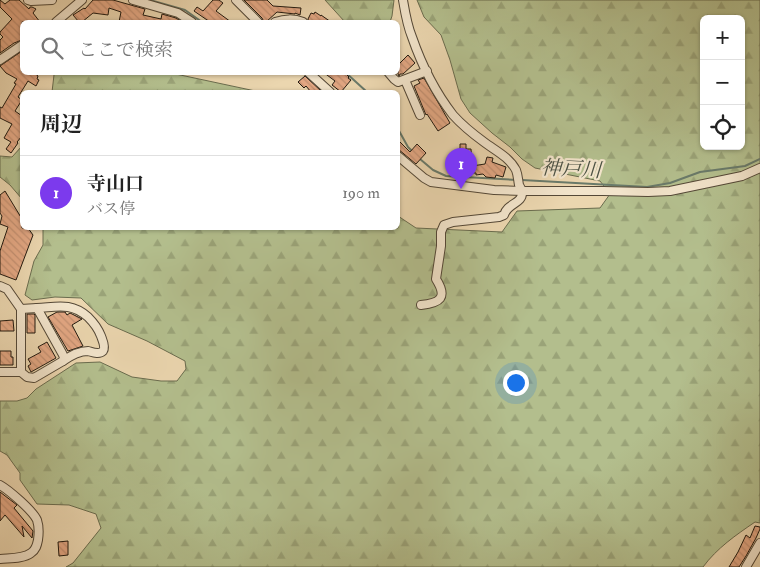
<!DOCTYPE html>
<html lang="ja">
<meta charset="utf-8">
<style>
body{margin:0;font-family:"IM FELL Double Pica","Noto Serif JP",serif;background:#f2f2f2;color:#222}
.controls{position:absolute;right:15px;top:15px;display:grid;overflow:hidden;border-radius:8px;box-shadow:0 1px 4px #0004}
.controls button{width:45px;height:45px;display:grid;place-items:center;padding:0;border:0;border-bottom:1px solid #e0e0e0;background:#fff;color:#222;font:25px sans-serif}
.you{position:absolute;left:515px;top:382px;width:18px;height:18px;margin:-12px;border:4px solid #fff;border-radius:50%;background:#1a73e8;box-shadow:0 0 0 8px #1a73e833}
.badge{display:grid;place-items:center;width:32px;height:32px;border-radius:50%;background:#7c3aed;color:#fff;font-size:16px;font-weight:700}
.pin{position:absolute;translate:-50% -41px;filter:drop-shadow(0 1px 2px #0008)}
.pin::after{content:'';position:absolute;top:26px;width:18px;height:15px;background:inherit;clip-path:polygon(0 0,100% 0,50% 100%)}
.list{margin:0;padding:0;list-style:none}
h2{display:flex;justify-content:space-between;align-items:center;height:65px;margin:0;padding:0 20px;font-size:21px}
h2 small{font-size:16px;font-weight:400;color:#767676}
.list li{display:grid;grid-template-columns:32px 1fr auto;gap:15px;align-items:center;box-sizing:border-box;height:75px;padding:0 20px;border-top:1px solid #e0e0e0}
.list b{display:block;font-size:19px;white-space:nowrap}
.list p{margin:0;font-size:16px;white-space:nowrap;color:#767676}
.list em{font-size:16px;font-style:normal;color:#767676}
.icon{flex:none;width:28px;height:28px;fill:none;stroke:currentColor;stroke-width:2;stroke-linecap:round;stroke-linejoin:round}
.map{position:relative;flex:none;width:760px;height:567px;overflow:hidden}
.search{position:absolute;background:#fff;box-shadow:0 1px 4px #0004;left:20px;top:20px;width:380px;height:55px;display:flex;align-items:center;gap:12px;box-sizing:border-box;padding:0 18px;border-radius:8px;color:#767676;font-size:19px}
.panel{position:absolute;background:#fff;box-shadow:0 1px 4px #0004;left:20px;top:90px;width:380px;height:140px;border-radius:8px}
.map>svg:first-child{display:block}
</style>
<div class="map">
<svg width="760" height="567" viewBox="0 0 760 567">
<defs>
<pattern id="forest-firs" width="22" height="20" patternUnits="userSpaceOnUse" patternTransform="scale(1.25)"><rect width="22" height="20" fill="#b3be8d"/><path d="M5 1l3.5 6h-7zM16 11l3.5 6h-7z" fill="#9aa378"/></pattern>
<pattern id="building-back-hatch" width="6" height="6" patternUnits="userSpaceOnUse" patternTransform="scale(1.25)"><rect width="6" height="6" fill="#e3a783"/><path d="M-1 5l2 2M0 0l6 6M5-1l2 2" fill="none" stroke="#c28f70"/></pattern>
</defs>
<rect width="100%" height="100%" fill="#ebd6af"/>
<filter id="stains"><feTurbulence type="fractalNoise" baseFrequency=".004" numOctaves="4"/><feColorMatrix values="0 0 0 0 .2 0 0 0 0 .09 0 0 0 0 .02 0 0 0 .5 -.17"/></filter>
<radialGradient id="worn" r=".72"><stop offset=".6" stop-color="#630" stop-opacity="0"/><stop offset="1" stop-color="#630" stop-opacity=".3"/></radialGradient>
<g fill="url(#forest-firs)" stroke="#6a6c4e" fill-rule="evenodd">
<path d="M325,0H394L392,16L390,22H345Z"/>
<path d="M417,0H760V523L755,522C736,535 717,548 703,567H66L73,563L101,528L96,514L69,505L37,504L20,480V473L7,455L0,451V401H17L27,398L36,389L76,363L100,362L132,377L161,381H177L186,369L185,361L147,341L108,324L81,298L55,297L32,300L25,295L34,261L43,245V230L41,228H398V216L416,228L502,232L517,211L600,208L610,194L600,181L535,168L522,159L510,147L492,133L470,113L461,99L450,60L441,35L424,17ZM704,19H741V146H704Z"/>
<path d="M56,73H171L260,92H52L54,75Z"/>
<path d="M22,146V199L10,185L0,177V156L12,157Z"/>
</g>
<g fill="none" stroke-linecap="round" stroke-linejoin="round">
<g stroke="#697a6a" stroke-width="2">
<path d="M150,0L185,10L202,22"/>
<path d="M345,72L367,92"/>
<path d="M398,129L408,147L413,152"/>
<path d="M420,159L433,170L446,176L517,180"/>
<path d="M522,180L647,187L670,183L700,172L745,166L760,159"/>
</g>
</g>
<g fill="url(#building-back-hatch)" stroke="#21190f">
<path d="M0,0L5,4L10,0H19L29,9L30,7H32L36,9L33,13L40,22H22V40L14,43L0,53V40L3,37L0,34V32L12,19L0,7Z"/>
<path d="M93,0H113L145,9L143,15L161,19L162,14L176,18L179,20V22H119L121,12L109,8L108,15L93,13L82,22H79L73,15L84,8L85,9Z"/>
<path d="M213,0H219L223,3L216,11L231,22H210L194,11L197,7L203,11Z"/>
<path d="M244,0H267L273,6L301,8L300,15L295,13V14L277,12L266,22H264L262,18Z"/>
<path d="M315,12L321,16V15L331,22H312L308,20V19L311,13L314,14Z"/>
<path d="M22,51V72H33L38,76L37,79L39,80L36,86L28,81L18,97L22,100L15,111L22,116V136L17,142L18,143L11,153L6,149L11,142L4,138L12,124L0,118V107L2,108L16,84L14,83L17,79L6,73L0,66Z"/>
<path d="M408,55L415,63L403,74H400L399,76L398,74V65Z"/>
<path d="M323,72H344L349,77L348,78L351,80L341,92L332,85L335,81Z"/>
<path d="M305,76L321,91L322,92H311L306,86L304,88L298,82Z"/>
<path d="M424,78L450,123L438,131L427,114L426,115L414,86L420,83L418,80Z"/>
<path d="M398,140L410,152L417,144L426,153L416,164L398,149Z"/>
<path d="M460,144H466V149H471L472,166L485,164L487,157L493,158L492,162L506,167L503,177L496,175L495,178L486,177L483,174L476,175V173H463V155H460Z"/>
<path d="M5,191L22,219V228H28L33,235L16,280L0,274V251L8,227L0,224L2,216L0,213V195Z"/>
<path d="M57,312H65L67,315L70,313L82,319L72,325L83,346L68,351L48,317Z"/>
<path d="M27,314H34L35,315V333H27Z"/>
<path d="M13,320L14,331H0V321Z"/>
<path d="M47,342L56,358L31,372L28,366L31,364L28,359L41,352L38,347Z"/>
<path d="M0,351H11V357H13V365H0Z"/>
<path d="M0,492L17,505L14,508L33,531L32,538L22,526L24,537L5,515L0,521Z"/>
<path d="M755,526L760,527V529L756,538L746,556L739,567H729L738,552L746,535L750,538Z"/>
<path d="M68,541V555L59,556L58,542Z"/>
</g>
<g fill="none" stroke-linecap="round" stroke-linejoin="round">
<defs>
<g id="minor">
<path d="M28,0L31,1L52,0"/>
<path d="M133,0L178,13L192,22"/>
<path d="M236,0L258,22"/>
<path d="M403,0C405,12 407,25 412,37C421,63 436,93 453,115C462,125 473,134 484,142C496,151 509,157 516,170C518,175 518,180 519,185C520,187 522,190 522,192C523,204 507,203 504,215L499,217L453,222L444,225L441,232V246L436,279C448,298 440,303 421,305"/>
<path d="M56,22L82,0"/>
<path d="M275,22C285,19 293,18 303,22"/>
<path d="M0,60L22,45"/>
<path d="M308,72L330,92"/>
<path d="M388,72L394,79L398,82L427,71"/>
<path d="M405,80L420,115"/>
<path d="M398,156L424,178L431,182L494,190L522,191H603L648,192L670,191L742,176L760,168"/>
<path d="M0,286L7,289L21,309V372"/>
<path d="M37,308C57,307 71,302 88,317C94,323 98,328 101,336C102,339 106,347 103,351C99,355 92,352 88,351C79,351 70,356 63,361"/>
<path d="M0,372H21L27,377L34,378L63,361L64,357L62,353L37,308L21,309"/>
<path d="M0,485C9,490 33,511 37,520C39,526 39,533 38,540C37,545 36,550 31,553C23,559 9,558 0,559"/>
<path d="M746,567L760,543"/>
</g>
</defs>
<use href="#minor" stroke="#544837" stroke-width="10"/>
<use href="#minor" stroke="#f2e4cb" stroke-width="8"/>
</g>
<g text-anchor="middle" dominant-baseline="central" stroke-width="4.5" stroke-linejoin="round" paint-order="stroke">
<g font-size="20" font-style="italic" fill="#4b5144" stroke="#f2e4cb">
<text transform="translate(571 169) rotate(3)">神戸川</text>
</g>
</g>
<rect width="100%" height="100%" filter="url(#stains)"/>
<rect width="100%" height="100%" fill="url(#worn)"/>
</svg>
<div class="controls">
<button>+</button>
<button>−</button>
<button><svg class="icon" aria-label="locate" viewBox="0 0 24 24"><circle cx="12" cy="12" r="6"/><path d="M12 2v4M12 18v4M2 12h4M18 12h4"/></svg></button>
</div>
<div class="you"></div>
<div class="pin badge" style="left:461px;top:189px">1</div>
<div class="search"><svg class="icon" aria-label="search" viewBox="0 0 24 24"><circle cx="10" cy="10" r="6"/><path d="M15 15l6 6"/></svg>ここで検索</div>
<section class="panel">
<h2>周辺<small></small></h2>
<ul class="list">
<li><span class="badge">1</span><div><b>寺山口</b><p>バス停</p></div><em>190 m</em></li>
</ul>
</section>
</div>
